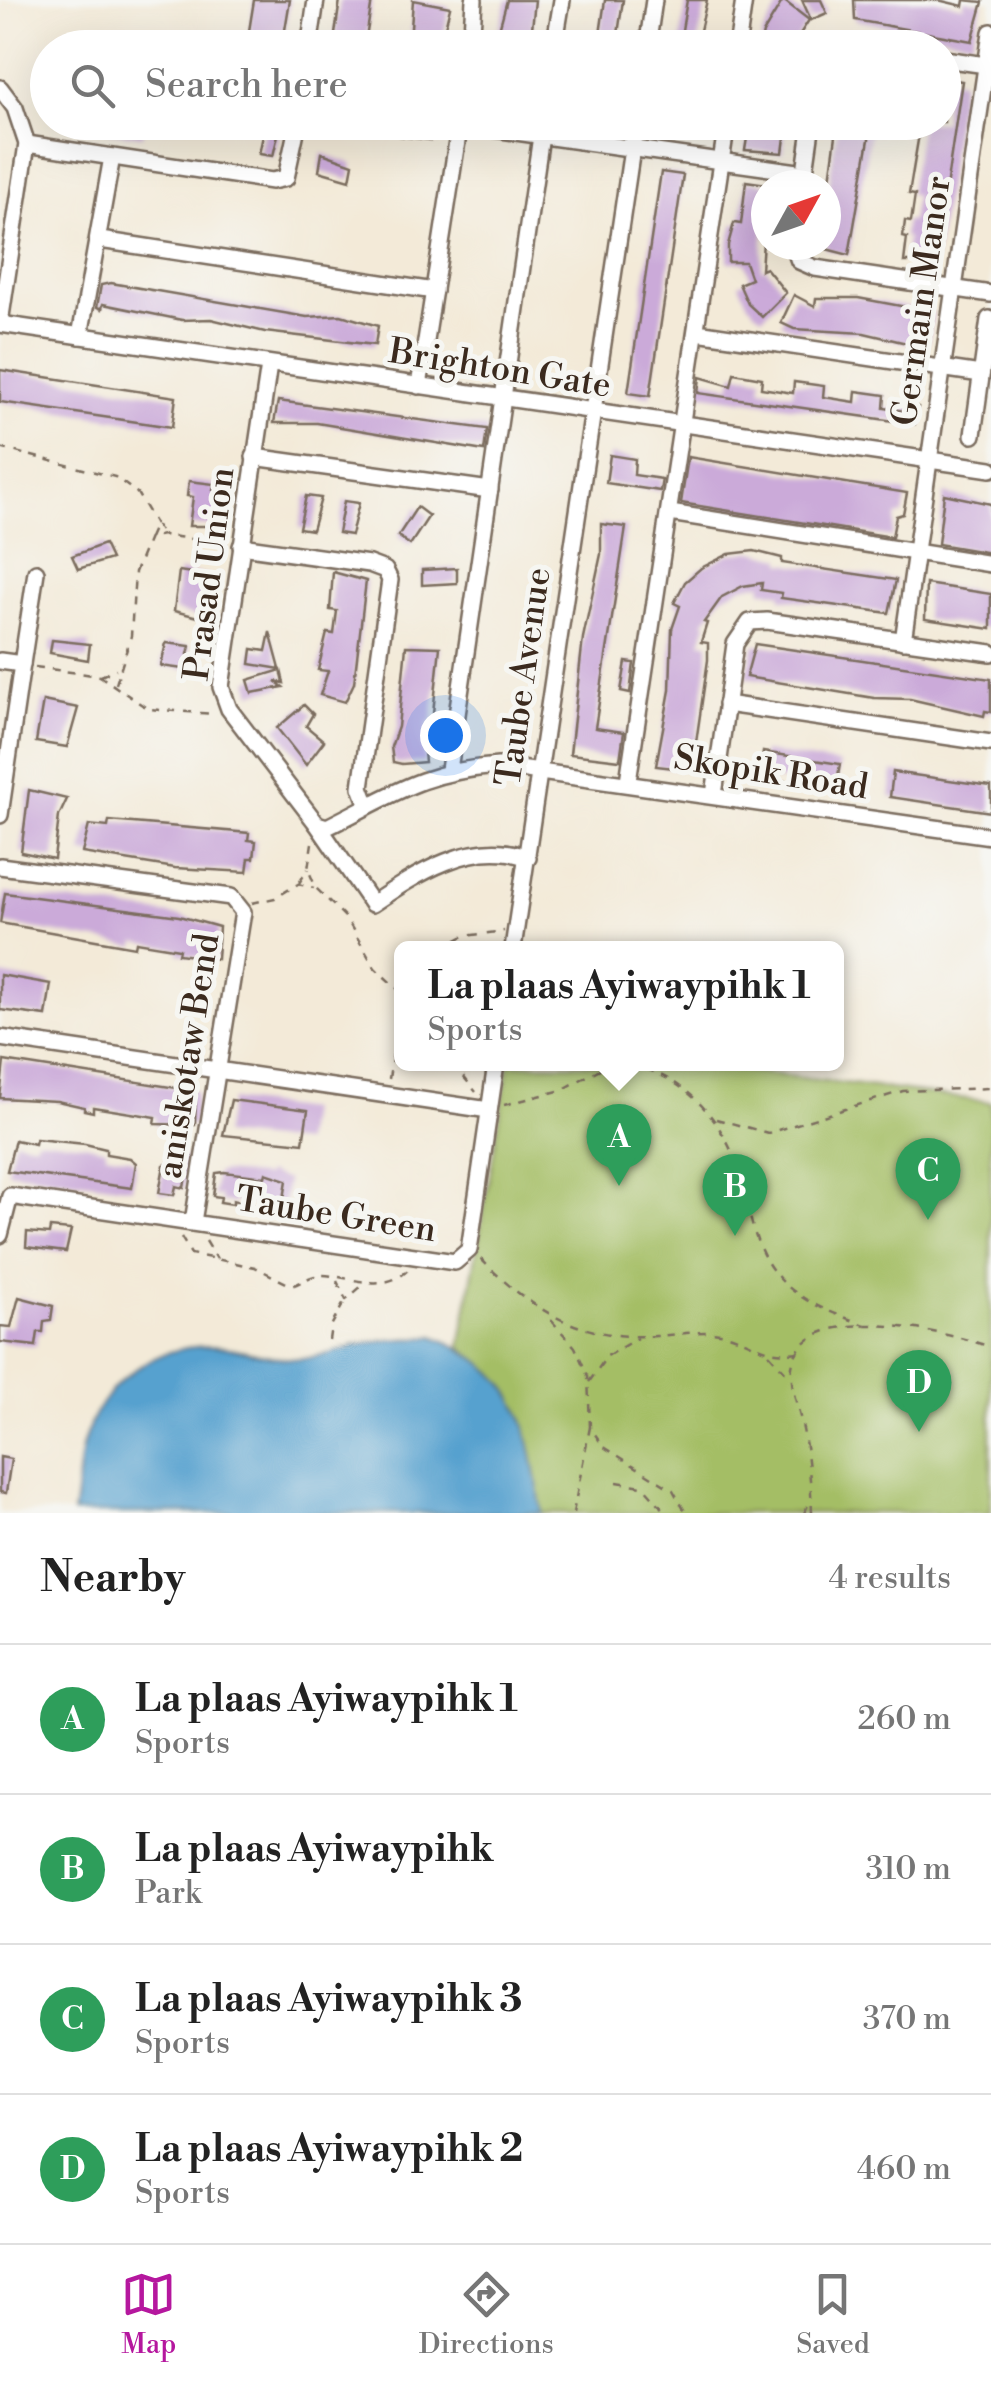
<!DOCTYPE html>
<style>
body{margin:0;font-family:"Libre Bodoni",serif;background:#f2f2f2;color:#222}
.compass{position:absolute;left:751px;top:170px;width:90px;height:90px;border-radius:50%;background:#fff;box-shadow:0 10px 40px #0002;rotate:50deg}
.you{position:absolute;left:445px;top:735px;width:35px;height:35px;margin:-25px;border:8px solid #fff;border-radius:50%;background:#1a73e8;box-shadow:0 0 0 15px #1a73e833}
.badge{display:grid;place-items:center;width:65px;height:65px;border-radius:50%;background:#b5179e;color:#fff;font-size:32px;font-weight:700}
.pin{position:absolute;translate:-50% -82px;filter:drop-shadow(0 2px 5px #0008)}
.pin::after{content:'';position:absolute;top:52px;width:35px;height:30px;background:inherit;clip-path:polygon(0 0,100% 0,50% 100%)}
.popup{position:absolute;left:394px;top:941px;width:450px;height:130px;box-sizing:border-box;display:grid;place-content:center;border-radius:15px;background:#fff;filter:drop-shadow(0 2px 8px #0005);font-size:32px;white-space:nowrap;color:#767676}
.popup b{font-size:38px;color:#222}
.popup::after{content:'';position:absolute;left:50%;top:100%;margin-left:-20px;border:20px solid transparent;border-top-color:#fff}
.list{margin:0;padding:0;list-style:none}
h2{display:flex;justify-content:space-between;align-items:center;height:130px;margin:0;padding:0 40px;font-size:42px}
h2 small{font-size:32px;font-weight:400;color:#767676}
.list li{display:grid;grid-template-columns:65px 1fr auto;gap:30px;align-items:center;box-sizing:border-box;height:150px;padding:0 40px;border-top:2px solid #e0e0e0}
.list b{display:block;font-size:38px;white-space:nowrap}
.list p{margin:0;font-size:32px;white-space:nowrap;color:#767676}
.list em{font-size:32px;font-style:normal;color:#767676}
.icon{flex:none;width:55px;height:55px;fill:none;stroke:currentColor;stroke-width:2;stroke-linecap:round;stroke-linejoin:round}
.map{position:relative;flex:none;width:991px;height:1513px;overflow:hidden}
.search{position:absolute;background:#fff;box-shadow:0 10px 40px #0002;left:30px;right:30px;top:30px;height:110px;display:flex;align-items:center;gap:25px;box-sizing:border-box;padding:0 35px;border-radius:55px;color:#767676;font-size:38px}
.sheet{height:730px;background:#fff}
nav{display:flex;justify-content:space-around;align-items:center;box-sizing:border-box;height:140px;border-top:2px solid #e0e0e0;background:#fff;font-size:28px;color:#767676}
nav a{display:grid;justify-items:center;gap:5px}
nav .on{color:#b5179e}
.map>svg:first-child{display:block}
</style>
<div class="map">
<svg width="991" height="1513" viewBox="0 0 991 1513">
<rect width="100%" height="100%" fill="#f6f6f2"/>
<filter id="ink" filterUnits="userSpaceOnUse"><feTurbulence type="fractalNoise" baseFrequency=".01" numOctaves="2"/><feDisplacementMap in="SourceGraphic" scale="20" xChannelSelector="R" yChannelSelector="G"/><feConvolveMatrix kernelMatrix="1 2 1 2 8 2 1 2 1" color-interpolation-filters="sRGB"/></filter>
<filter id="wash" filterUnits="userSpaceOnUse"><feTurbulence type="fractalNoise" baseFrequency=".0048" numOctaves="4" result="noise"/><feDisplacementMap in="SourceGraphic" scale="40" xChannelSelector="R" yChannelSelector="G"/><feGaussianBlur stdDeviation="2.25" result="paint"/><feColorMatrix in="noise" values="0 0 0 0 0 0 0 0 0 0 0 0 0 0 0 0 0 1.4 0 .05"/><feComposite in="paint" operator="in"/></filter>
<g filter="url(#wash)">
<rect width="100%" height="100%" fill="#f3ead8"/>
<path fill="#a4be65" stroke="#707442" stroke-width="2.5" d="M509,1064H696L991,1102V1513H542C530,1445 520,1389 460,1347Z"/>
<path fill="#57a1cf" stroke="#496676" stroke-width="2.5" d="M434,1336C526,1376 527,1423 542,1513H73C78,1491 77,1466 83,1444C100,1383 157,1340 222,1347C248,1350 271,1359 298,1359C325,1358 347,1346 373,1342C393,1338 414,1340 434,1336Z"/>
<g id="blocks">
<g fill="#cbaad9">
<path d="M254,0H290L282,48H251L252,32L249,31Z"/>
<path d="M340,0H372L365,45L334,41Z"/>
<path d="M413,0L450,7L440,48H416L418,37L412,36L411,28Z"/>
<path d="M507,0H535L530,48H494Z"/>
<path d="M605,0H623L616,48H598Z"/>
<path d="M687,0H707L696,48H679Z"/>
<path d="M783,0L809,20L791,48H771L761,42L763,33Z"/>
<path d="M802,0H821L827,13L811,20Z"/>
<path d="M854,0H938L963,6L964,0L983,2L972,41L855,20Z"/>
<path d="M944,78L962,81L935,262H904L907,238L903,237L905,221L911,222L915,195L909,194L921,122H944Z"/>
<path d="M110,122H145L143,136L109,132Z"/>
<path d="M266,122H281L273,156L259,154Z"/>
<path d="M401,122L432,127L430,140L399,136Z"/>
<path d="M671,122H685V138L669,135Z"/>
<path d="M760,122H787L783,153L745,150L748,132L759,134Z"/>
<path d="M853,122H872L849,255L826,249V209L837,128L849,129Z"/>
<path d="M322,153L353,164L350,180L319,171Z"/>
<path d="M661,172L683,175L650,396L628,393Z"/>
<path d="M746,181L767,184L761,270L766,268L786,293L762,317L748,304L739,284L751,279L745,262H728V245L734,223L741,224Z"/>
<path d="M111,283L307,317L341,315L378,326L375,345L265,332L211,319L182,320L103,304L102,309L97,307L101,285Z"/>
<path d="M794,295L815,306L816,298H858L933,312L929,342L924,347L864,333L794,329L781,323Z"/>
<path d="M0,370L176,397L172,427L0,402Z"/>
<path d="M734,373L762,378L761,388L793,393L794,382L824,386L823,397L855,402L856,391L885,395L884,408L905,411L906,405L918,407L915,424L698,393L700,377L731,386Z"/>
<path d="M278,401L487,429L484,451L317,423H274Z"/>
<path d="M610,455L635,459L634,475L662,479L660,491L606,483Z"/>
<path d="M688,457L907,493L903,514L896,516L892,537L681,503Z"/>
<path d="M189,481L214,484L213,490L223,492L219,526H189L193,497L187,496Z"/>
<path d="M944,494L991,504V553L938,544Z"/>
<path d="M306,496L321,498L312,530L299,528Z"/>
<path d="M344,501L359,503L351,535L338,533Z"/>
<path d="M417,507L429,516L410,545L398,536Z"/>
<path d="M601,524L626,527L595,728L624,732L620,760L570,754L583,638L601,554Z"/>
<path d="M104,544L111,559L78,569L72,556Z"/>
<path d="M754,551L782,558V563L896,580L889,613L781,598L782,593L761,590L762,583L743,586L722,597L704,622L707,623L701,642L708,643V660L692,770L656,766L670,690L672,629L680,606L674,603L685,582L701,568L729,554Z"/>
<path d="M457,568V583L422,585V570Z"/>
<path d="M179,571L211,576L206,619L174,611Z"/>
<path d="M333,572L366,581L354,683L345,702L320,695L328,671L318,670L327,633L334,634L337,611L330,610Z"/>
<path d="M926,584L991,594V629L925,619Z"/>
<path d="M270,632L280,669L250,664L252,649L266,651Z"/>
<path d="M52,640L90,644L88,660L50,653Z"/>
<path d="M166,643L190,646L188,654L201,656L198,671L161,666Z"/>
<path d="M755,644L991,679V712L985,711L984,716L910,699L874,698L746,677Z"/>
<path d="M406,646L440,647L432,723H428L426,742H423L425,762L402,764L393,762L391,747L398,727Z"/>
<path d="M626,662L634,663L630,693L621,691Z"/>
<path d="M281,670L284,683L275,681L283,687L252,693L248,680Z"/>
<path d="M43,701L78,708L67,747L36,742Z"/>
<path d="M304,705L313,714L306,726L324,741L306,765L277,728Z"/>
<path d="M763,752L840,764L836,789L759,777Z"/>
<path d="M893,772L991,786V812L890,797Z"/>
<path d="M29,790L67,799L59,816L54,859L21,852Z"/>
<path d="M109,821L249,833L248,840L256,841L254,858H249L247,872L175,868L82,853L89,825L108,827Z"/>
<path d="M5,893L179,916L219,927L217,959L210,958L209,966L200,964L201,957L178,954L179,949L136,942L135,947L0,923Z"/>
<path d="M0,975L51,984L46,1016L0,1010Z"/>
<path d="M4,1061L196,1091L195,1125L155,1124L156,1117L93,1107V1112L84,1110V1107L57,1101L0,1098Z"/>
<path d="M231,1100L308,1110L303,1143L223,1135Z"/>
<path d="M36,1139L85,1144L106,1149V1154L130,1158L136,1163L132,1188L7,1171L15,1140L35,1144Z"/>
<path d="M178,1156L189,1158L184,1188L176,1186L174,1195L159,1193L164,1165L177,1162Z"/>
<path d="M224,1172L265,1177L266,1173L287,1180L282,1212L233,1200V1204L220,1202L221,1197L213,1196L216,1173Z"/>
<path d="M50,1228L71,1230L66,1252L26,1247L27,1232L49,1234Z"/>
<path d="M19,1297L53,1306L51,1320L44,1321L43,1332H38L36,1346L0,1342V1326L11,1327Z"/>
<path d="M0,1457L11,1459L6,1493L0,1492Z"/>
</g>
</g>
</g>
<g filter="url(#ink)">
<use href="#blocks" fill-opacity="0" stroke="#7b6d5f" stroke-width="2.5"/>
<g fill="none" stroke-linecap="round" stroke-linejoin="round">
<defs>
<g id="minor">
<path d="M309,48L316,0"/>
<path d="M471,48L474,0"/>
<path d="M554,48L562,0"/>
<path d="M647,48L654,0"/>
<path d="M737,48L744,0"/>
<path d="M834,48H865"/>
<path d="M944,59L986,65"/>
<path d="M0,88L15,108L27,144L0,323"/>
<path d="M459,124L805,173"/>
<path d="M27,144L272,181L286,178L298,122"/>
<path d="M803,185L812,122"/>
<path d="M100,240L434,291"/>
<path d="M793,245L799,261L815,268L991,294"/>
<path d="M0,324L991,469"/>
<path d="M697,332L981,374"/>
<path d="M80,336L112,157"/>
<path d="M269,365L221,687L229,709L317,824L327,827C394,794 420,772 498,766L991,836"/>
<path d="M419,386L460,122"/>
<path d="M973,435L989,319"/>
<path d="M254,457L490,490"/>
<path d="M670,513L991,564"/>
<path d="M241,546L369,564L385,570L390,580L361,787L367,803"/>
<path d="M903,641L991,32"/>
<path d="M0,661L22,664L0,815"/>
<path d="M22,664L36,572"/>
<path d="M726,704L991,743"/>
<path d="M449,770L543,122"/>
<path d="M628,781L727,122"/>
<path d="M714,795L735,644L750,622L767,621L991,653"/>
<path d="M317,824L372,904C415,875 474,836 528,858"/>
<path d="M0,866L231,897L243,912L193,1222"/>
<path d="M513,948L636,122"/>
<path d="M0,1038L489,1110"/>
<path d="M0,1235L10,1196L455,1262L469,1250L496,1064"/>
</g>
</defs>
<use href="#minor" stroke="#7b6d5f" stroke-width="20"/>
<g stroke="#7b6d5f" stroke-width="2.5" stroke-dasharray="8 8" stroke-linecap="butt">
<path d="M0,448L115,477L137,493L155,524"/>
<path d="M149,538L155,524L162,534"/>
<path d="M35,667L100,676L148,709L215,714"/>
<path d="M101,676L116,669"/>
<path d="M116,684L131,636L135,572L149,538L163,535L228,544"/>
<path d="M312,843L308,869L316,888L346,918L375,968L402,993"/>
<path d="M299,883L308,869"/>
<path d="M252,903L275,898L298,884L314,888"/>
<path d="M442,948L464,936L504,931"/>
<path d="M453,1064L476,1092"/>
<path d="M631,1064C695,1081 731,1130 745,1193C752,1227 758,1258 784,1283C807,1305 836,1314 865,1325"/>
<path d="M389,1079L402,991"/>
<path d="M504,1105L562,1090L609,1064"/>
<path d="M716,1119L768,1133L903,1091L991,1088"/>
<path d="M181,1237L191,1254L255,1267L292,1286C302,1282 311,1275 322,1275C350,1276 384,1294 408,1270"/>
<path d="M206,1241L217,1259"/>
<path d="M481,1259C532,1311 580,1340 656,1336C677,1335 705,1329 725,1334C755,1342 763,1356 798,1352"/>
<path d="M337,1281L346,1300L365,1283"/>
<path d="M551,1320L575,1347L588,1376L590,1427L604,1447L673,1490L686,1513"/>
<path d="M329,1340L331,1326L345,1301"/>
<path d="M769,1354L790,1377"/>
<path d="M589,1382L607,1356L637,1338"/>
<path d="M617,1482L643,1486L667,1513"/>
<path d="M573,1513L590,1427"/>
<path d="M804,1513L811,1500"/>
<path d="M812,1513C811,1487 809,1461 804,1435C801,1415 789,1387 792,1366C805,1297 950,1333 991,1347"/>
</g>
<use href="#minor" stroke="#fff" stroke-width="15"/>
</g>
</g>
<g text-anchor="middle" dominant-baseline="central" stroke-width="10" stroke-linejoin="round" paint-order="stroke">
<g font-size="35" fill="#3b2a1e" stroke="#f6f6f2">
<text transform="translate(922 301) rotate(-82)">Germain Manor</text>
<text transform="translate(500 369) rotate(9)">Brighton Gate</text>
<text transform="translate(210 574) rotate(-83)">Prasad Union</text>
<text transform="translate(524 677) rotate(-82)">Taube Avenue</text>
<text transform="translate(771 773) rotate(9)">Skopik Road</text>
<text transform="translate(189 1056) rotate(-81)">aniskotaw Bend</text>
<text transform="translate(336 1215) rotate(9)">Taube Green</text>
</g>
</g>
</svg>
<svg class="compass" viewBox="-18 -18 36 36"><path d="M0-13l5 13h-10z" fill="#e53935"/><path d="M0 13l5-13h-10z" fill="#767676"/></svg>
<div class="you"></div>
<div class="pin badge" style="left:619px;top:1186px;background:#2e9e5b">A</div>
<div class="popup"><b>La plaas Ayiwaypihk 1</b>Sports</div>
<div class="pin badge" style="left:735px;top:1236px;background:#2e9e5b">B</div>
<div class="pin badge" style="left:928px;top:1220px;background:#2e9e5b">C</div>
<div class="pin badge" style="left:919px;top:1432px;background:#2e9e5b">D</div>
<div class="search"><svg class="icon" aria-label="search" viewBox="0 0 24 24"><circle cx="10" cy="10" r="6"/><path d="M15 15l6 6"/></svg>Search here</div>
</div>
<section class="sheet">
<h2>Nearby<small>4 results</small></h2>
<ul class="list">
<li><span class="badge" style="background:#2e9e5b">A</span><div><b>La plaas Ayiwaypihk 1</b><p>Sports</p></div><em>260 m</em></li>
<li><span class="badge" style="background:#2e9e5b">B</span><div><b>La plaas Ayiwaypihk</b><p>Park</p></div><em>310 m</em></li>
<li><span class="badge" style="background:#2e9e5b">C</span><div><b>La plaas Ayiwaypihk 3</b><p>Sports</p></div><em>370 m</em></li>
<li><span class="badge" style="background:#2e9e5b">D</span><div><b>La plaas Ayiwaypihk 2</b><p>Sports</p></div><em>460 m</em></li>
</ul>
</section>
<nav>
<a class="on"><svg class="icon" aria-label="map" viewBox="0 0 24 24"><path d="M3 6l6-2 6 2 6-2v14l-6 2-6-2-6 2zM9 4v14M15 6v14"/></svg>Map</a>
<a><svg class="icon" aria-label="directions" viewBox="0 0 24 24"><path d="M12 3l9 9-9 9-9-9zM9 14v-3h6M13 9l2 2-2 2"/></svg>Directions</a>
<a><svg class="icon" aria-label="saved" viewBox="0 0 24 24"><path d="M7 4h10v16l-5-4-5 4z"/></svg>Saved</a>
</nav>
